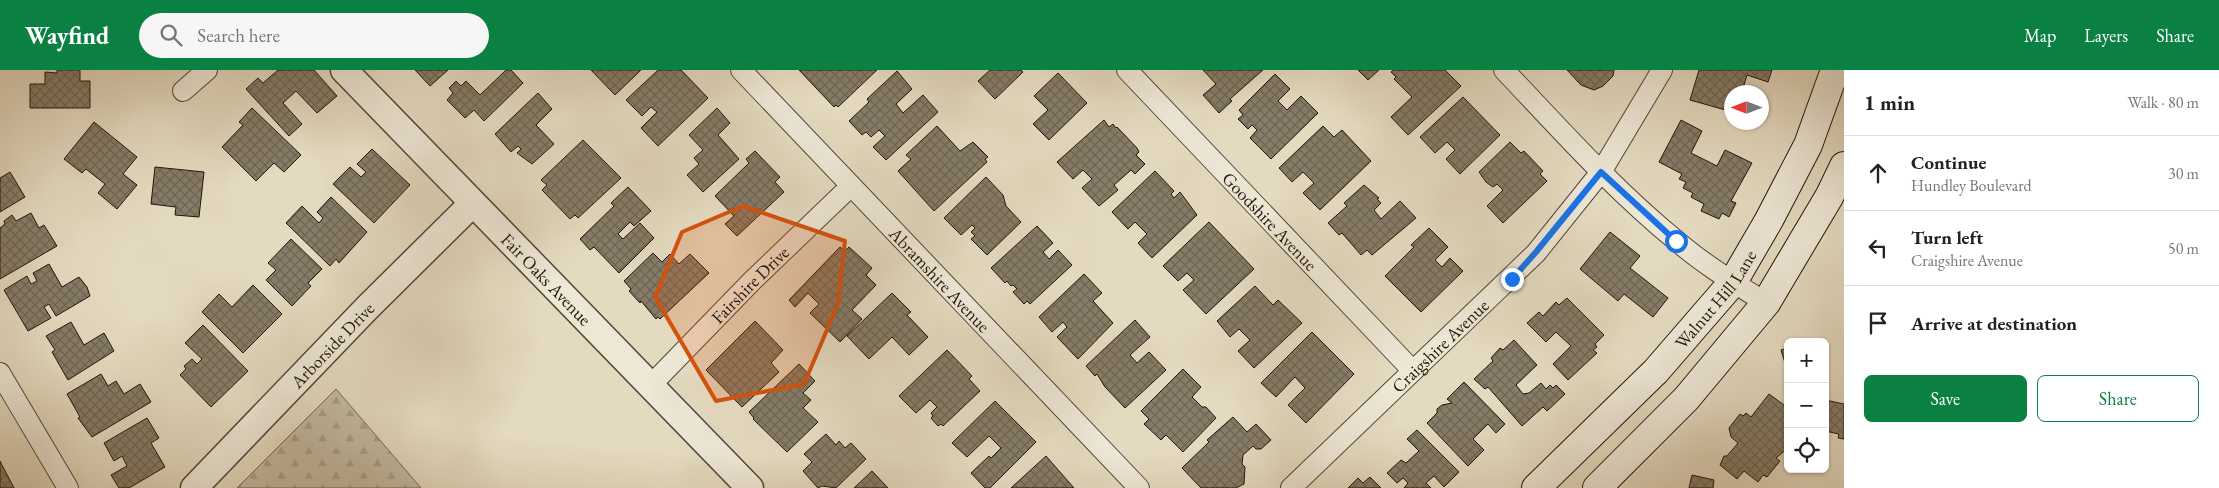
<!DOCTYPE html>
<meta charset="utf-8">
<style>
body{margin:0;font-family:"EB Garamond",serif;background:#f6f6f6;color:#222}
.controls{position:absolute;right:15px;bottom:15px;display:grid;overflow:hidden;border-radius:8px;box-shadow:0 1px 4px #0004}
.controls button{width:45px;height:45px;display:grid;place-items:center;padding:0;border:0;border-bottom:1px solid #e0e0e0;background:#fff;color:#222;font:25px sans-serif}
.compass{position:absolute;left:1724px;top:15px;width:45px;height:45px;border-radius:50%;background:#fff;box-shadow:0 1px 4px #0004;rotate:270deg}
.stop{position:absolute;width:15px;height:15px;margin:-11px;border:4px solid #1a73e8;border-radius:50%;background:#fff}
.stop.end{background:#1a73e8;border-color:#fff;box-shadow:0 1px 5px #0008}
.list{margin:0;padding:0;list-style:none}
h2{display:flex;justify-content:space-between;align-items:center;height:65px;margin:0;padding:0 20px;font-size:21px}
h2 small{font-size:16px;font-weight:400;color:#767676}
.list li{display:grid;grid-template-columns:32px 1fr auto;gap:15px;align-items:center;box-sizing:border-box;height:75px;padding:0 20px;border-top:1px solid #e0e0e0}
.list b{display:block;font-size:19px;white-space:nowrap}
.list p{margin:0;font-size:16px;white-space:nowrap;color:#767676}
.list em{font-size:16px;font-style:normal;color:#767676}
.actions{display:flex;gap:10px;padding:15px 20px}
.actions a{flex:1;padding:11px 0;border:1px solid #0b8043;border-radius:8px;text-align:center;font-size:18px;color:#0b8043}
.actions .main{background:#0b8043;color:#fff}
.icon{flex:none;width:28px;height:28px;fill:none;stroke:currentColor;stroke-width:2;stroke-linecap:round;stroke-linejoin:round}
.map{position:relative;flex:none;width:1844px;height:418px;overflow:hidden}
header{display:flex;align-items:center;gap:30px;box-sizing:border-box;height:70px;padding:0 25px;background:#0b8043;color:#fff}
header strong{font-size:24px}
nav{display:flex;gap:28px;margin-inline-start:auto;font-size:18px}
.search{width:350px;height:45px;background:#f6f6f6;display:flex;align-items:center;gap:12px;box-sizing:border-box;padding:0 18px;border-radius:28px;color:#767676;font-size:19px}
main{display:flex}
aside{flex:1;background:#fff}
.map>svg:first-child{display:block}
</style>
<header>
<strong>Wayfind</strong>
<div class="search"><svg class="icon" aria-label="search" viewBox="0 0 24 24"><circle cx="10" cy="10" r="6"/><path d="M15 15l6 6"/></svg>Search here</div>
<nav><a>Map</a><a>Layers</a><a>Share</a></nav>
</header>
<main>
<div class="map">
<svg width="1844" height="418" viewBox="0 0 1844 418">
<defs>
<pattern id="forest-firs" width="22" height="20" patternUnits="userSpaceOnUse" patternTransform="scale(1.25)"><rect width="22" height="20" fill="#c3b9a1"/><path d="M5 1l3.5 6h-7zM16 11l3.5 6h-7z" fill="#a79e89"/></pattern>
<pattern id="building-cross-hatch" width="8" height="8" patternUnits="userSpaceOnUse" patternTransform="scale(1.25)"><rect width="8" height="8" fill="#867c68"/><path d="M0 0l8 8M0 8l8-8" fill="none" stroke="#6d6554"/></pattern>
</defs>
<rect width="100%" height="100%" fill="#e4dac0"/>
<filter id="stains"><feTurbulence type="fractalNoise" baseFrequency=".004" numOctaves="4"/><feColorMatrix values="0 0 0 0 .2 0 0 0 0 .09 0 0 0 0 .02 0 0 0 .5 -.17"/></filter>
<radialGradient id="worn" r=".72"><stop offset=".6" stop-color="#630" stop-opacity="0"/><stop offset="1" stop-color="#630" stop-opacity=".3"/></radialGradient>
<path fill="url(#forest-firs)" stroke="#726855" d="M336,319L421,418H237Z"/>
<g fill="url(#building-cross-hatch)" stroke="#201609">
<path d="M57,0H80V11H90V38H30V14H45V2L57,3Z"/>
<path d="M278,0H314L337,26L317,43L296,21L283,33L302,54L289,66L246,19L258,8L263,13Z"/>
<path d="M415,0H448L430,16Z"/>
<path d="M506,0H511L523,13L484,51L474,40L465,48L447,30L453,23L449,18L456,11L461,16L466,11L480,25Z"/>
<path d="M591,0H641L615,25Z"/>
<path d="M658,0H681L708,28L658,76L641,58L657,42L651,37L642,46L626,30Z"/>
<path d="M799,0H877L838,37L836,35L834,37Z"/>
<path d="M990,0H1021L1023,2L995,29L978,11Z"/>
<path d="M1203,0H1263L1230,29L1232,31L1219,43L1203,25L1216,14Z"/>
<path d="M1358,0H1379L1368,10Z"/>
<path d="M1393,0H1445L1461,16L1408,65L1391,47L1412,27L1394,9L1396,7L1391,2Z"/>
<path d="M1567,0H1614L1613,6L1603,16L1594,20L1581,15Z"/>
<path d="M1699,0H1772L1768,12L1747,5L1742,22H1732V47L1728,46L1729,41L1690,30Z"/>
<path d="M897,1L912,19L896,34L903,43L923,25L938,42L886,90L873,77L885,66L879,60L871,67L866,62L862,65L849,51L869,32L867,29Z"/>
<path d="M1058,3L1087,33L1049,70L1033,54L1048,40L1034,26Z"/>
<path d="M1275,4L1290,19L1278,31L1287,40L1301,26L1318,43L1271,89L1250,68L1257,60L1252,55L1248,59L1238,49L1243,45L1239,40Z"/>
<path d="M538,23L552,39L536,55L554,74L532,94L517,83L521,79L518,76L511,82L495,64Z"/>
<path d="M1463,27L1500,65L1460,104L1446,89L1455,80L1447,72L1435,83L1420,67Z"/>
<path d="M252,38L301,85L284,102L274,93L256,111L222,77L243,55L239,52Z"/>
<path d="M717,38L730,53L718,65L739,89L703,122L687,105L699,94L694,88L703,80L689,65Z"/>
<path d="M1104,50L1109,57L1113,54L1116,58L1117,57L1137,78L1139,82L1136,85L1145,94L1135,104L1131,100L1114,115L1118,120L1099,136L1082,118L1092,109L1083,100L1073,109L1057,92Z"/>
<path d="M1681,50L1702,61L1691,83L1717,96L1725,80L1752,93L1731,131L1736,133L1729,147L1722,143L1719,149L1701,141L1704,134L1691,127L1693,123L1683,118L1686,112L1679,109L1682,104L1659,92Z"/>
<path d="M94,52L137,87L123,104L137,115L117,139L98,123L105,114L86,99L82,103L64,89Z"/>
<path d="M937,56L960,81L973,72L988,87L985,89L987,92L934,141L898,101L911,89L906,85Z"/>
<path d="M1323,56L1334,67L1342,60L1371,91L1320,140L1303,123L1314,113L1303,102L1292,112L1279,98Z"/>
<path d="M583,70L621,108L578,148L575,145L570,149L542,120L547,115L541,110Z"/>
<path d="M1510,72L1521,83L1524,81L1543,101L1540,104L1547,111L1503,153L1487,136L1503,120L1497,114L1493,117L1486,112L1479,102Z"/>
<path d="M372,79L410,115L374,153L333,114L350,97L361,107L366,102L357,94Z"/>
<path d="M755,81L780,107L775,112L784,122L737,166L725,154L734,146L715,126L749,93L746,89Z"/>
<path d="M155,97L204,102L199,147L175,145L176,137L151,134Z"/>
<path d="M1155,101L1174,121L1171,124L1174,128L1180,122L1197,145L1152,188L1138,173L1147,164L1135,152L1128,159L1112,142Z"/>
<path d="M10,102L25,127L0,142V108Z"/>
<path d="M986,107L1003,125L1006,136L1021,152L987,185L971,169L975,166L971,162L975,158L972,155L961,165L944,148Z"/>
<path d="M1364,115L1379,128L1377,129L1381,133L1374,140L1381,149L1400,131L1416,148L1372,185L1367,180L1361,185L1342,163L1339,165L1328,153L1347,136L1344,133Z"/>
<path d="M628,117L651,141L634,156L630,152L618,164L623,169L640,153L654,168L619,203L594,177L590,180L580,169L614,136L611,133Z"/>
<path d="M331,127L367,162L339,193L336,189L330,196L286,153L302,136L319,153L323,148L317,142Z"/>
<path d="M31,143L39,158L44,155L57,176L0,209V158L5,154L4,151L12,145L16,151Z"/>
<path d="M1209,152L1254,199L1206,244L1183,220L1194,210L1187,203L1178,211L1163,196Z"/>
<path d="M1037,156L1053,173L1043,182L1049,189L1058,180L1072,195L1030,234L1027,231L1024,234L1013,222L1017,219L1013,215L1011,216L1007,211L1005,213L991,198Z"/>
<path d="M1429,158L1448,177L1435,190L1442,197L1450,188L1463,201L1421,242L1385,206L1414,177L1411,175Z"/>
<path d="M1610,162L1640,186L1630,198L1668,228L1653,247L1624,224L1618,231L1580,199Z"/>
<path d="M291,169L322,199L308,213L311,216L292,236L266,210L276,200L268,193Z"/>
<path d="M840,177L845,181L849,177L872,198L866,205L876,215L852,240L862,249L840,272L810,243L819,234L808,223L795,237L789,230Z"/>
<path d="M653,183L662,192L670,184L679,194L690,184L709,203L660,249L658,247L656,249L641,231L640,233L629,221L631,219L624,211Z"/>
<path d="M49,194L62,217L79,207L87,217L90,226L56,246L49,234L44,237L51,248L28,261L4,220L27,206L31,214L37,211L33,203Z"/>
<path d="M1084,204L1102,223L1093,231L1113,253L1078,289L1057,267L1067,257L1063,252L1052,262L1039,247Z"/>
<path d="M253,215L282,244L243,283L202,242L219,224L232,237Z"/>
<path d="M1255,216L1273,235L1278,230L1302,253L1254,298L1238,281L1250,270L1239,259L1230,267L1217,251Z"/>
<path d="M892,223L911,242L907,245L928,267L909,285L892,267L869,289L847,266Z"/>
<path d="M1567,228L1604,265L1595,274L1597,277L1593,280L1597,283L1568,310L1553,294L1571,276L1556,262L1546,272L1527,253L1539,242L1543,246L1556,232L1559,235Z"/>
<path d="M1135,250L1150,267L1130,285L1137,293L1149,282L1166,300L1125,338L1105,317L1097,304L1095,306L1086,296Z"/>
<path d="M755,251L783,280L771,293L779,302L742,337L706,300Z"/>
<path d="M71,252L84,275L104,263L114,281L68,310L52,282L55,280L46,266Z"/>
<path d="M203,255L248,301L211,337L180,305L186,299L184,296L192,289L197,294L202,289L185,273Z"/>
<path d="M1312,262L1354,304L1306,353L1288,335L1305,318L1295,307L1276,327L1261,313Z"/>
<path d="M1514,270L1537,295L1516,315L1523,324L1529,323L1541,313L1546,319L1550,315L1553,318L1556,315L1565,324L1547,341L1543,337L1522,356L1488,317L1485,319L1474,309L1493,291L1491,288L1500,278L1503,280Z"/>
<path d="M1788,278V295L1786,296L1781,280Z"/>
<path d="M947,280L972,306L969,309L980,321L943,356L941,354L938,356L931,348L933,346L931,343L937,337L930,330L916,343L899,326Z"/>
<path d="M799,294L815,311L803,323L811,330L803,338L818,352L787,382L753,349L754,348L749,342Z"/>
<path d="M1183,299L1201,317L1192,327L1202,337H1206L1216,348L1183,382L1166,365L1161,370L1144,354L1149,349L1141,341Z"/>
<path d="M101,304L108,316L116,311L124,324L140,314L151,332L92,367L78,348L80,347L67,324Z"/>
<path d="M1464,312L1505,354L1496,363L1488,354L1473,369L1484,380L1468,396L1427,353L1437,343V339L1442,335L1452,333L1447,329Z"/>
<path d="M1769,324L1788,338L1784,344L1788,347V378L1776,388L1780,391L1767,407L1763,405L1758,412L1744,401L1737,409L1720,395L1724,386H1727L1738,373L1731,367L1729,358L1740,344L1743,346L1746,343L1751,347Z"/>
<path d="M1825,330L1844,334V369L1838,368L1839,364L1825,361Z"/>
<path d="M995,331L1036,372L990,418H985L971,403L989,386L991,388L1001,378L989,366L967,387L952,373Z"/>
<path d="M1233,347L1247,362L1256,354L1271,370L1261,379H1256L1253,376L1243,385L1242,394L1245,397L1244,414L1236,418H1201L1182,398L1209,372L1207,370Z"/>
<path d="M147,348L159,368L151,373L165,397L129,418H119L111,405L127,396L122,386L114,391L104,373Z"/>
<path d="M1417,360L1459,402L1444,417L1434,406L1426,413L1431,418H1404L1408,413L1403,408L1397,413L1387,403L1401,390L1406,393L1419,381L1407,369Z"/>
<path d="M826,364L836,375L839,371L845,378L851,373L866,389L836,418L822,416L818,418L803,401L812,392L804,384Z"/>
<path d="M1046,386L1074,418H1011Z"/>
<path d="M0,391L14,418H0Z"/>
<path d="M872,401L888,418H854Z"/>
<path d="M1692,405L1714,410L1713,418H1689Z"/>
<path d="M1370,407L1381,418H1348L1358,408L1363,413Z"/>
</g>
<g fill="none" stroke-linecap="round" stroke-linejoin="round">
<defs>
<g id="minor">
<path id="s1" d="M741,0L1139,418"/>
<path id="s2" d="M1127,0L1412,300"/>
<path d="M1504,0C1560,59 1615,121 1678,172C1705,195 1736,214 1766,233"/>
<path d="M183,21L207,0"/>
<path d="M0,303L68,418"/>
<path id="s3" d="M651,315L752,211L851,116"/>
<path id="s4" d="M1291,418L1536,183L1601,102L1662,0"/>
</g>
<g id="tertiary">
<path id="s5" d="M344,0L750,418"/>
<path id="s6" d="M194,418L367,238L472,134"/>
</g>
<g id="secondary">
<path id="s7" d="M1536,418L1656,301L1733,212L1769,150L1808,75L1835,0"/>
<path d="M1597,418L1686,329L1766,233L1829,127L1844,96"/>
</g>
</defs>
<use href="#minor" stroke="#514737" stroke-width="22"/>
<use href="#tertiary" stroke="#514737" stroke-width="29"/>
<use href="#secondary" stroke="#201609" stroke-width="30"/>
<use href="#minor" stroke="#ede7d6" stroke-width="20"/>
<use href="#tertiary" stroke="#ede7d6" stroke-width="26"/>
<use href="#secondary" stroke="#ede7d6" stroke-width="28"/>
</g>
<g fill="none" stroke-linecap="round" stroke-linejoin="round">
<path stroke="#1a73e8" stroke-width="6" d="M1512,209L1536,182L1601,102L1676,171"/>
</g>
<path fill="#d4520c" fill-opacity="0.2" stroke="#d4520c" stroke-width="4" stroke-linejoin="round" d="M743,136L845,171L838,234L804,314L716,331L655,227L682,162Z"/>
<g text-anchor="middle" dominant-baseline="central" stroke-width="4" stroke-linejoin="round" paint-order="stroke">
<g font-size="18" fill="#201609" stroke="#ede7d6">
<text stroke="none"><textPath href="#s2" startOffset="208">Goodshire Avenue</textPath></text>
<text stroke="none"><textPath href="#s5" startOffset="291">Fair Oaks Avenue</textPath></text>
<text stroke="none"><textPath href="#s1" startOffset="289">Abramshire Avenue</textPath></text>
<text stroke="none"><textPath href="#s3" startOffset="141">Fairshire Drive</textPath></text>
<text stroke="none"><textPath href="#s7" startOffset="261">Walnut Hill Lane</textPath></text>
<text stroke="none"><textPath href="#s6" startOffset="199">Arborside Drive</textPath></text>
<text stroke="none"><textPath href="#s4" startOffset="206">Craigshire Avenue</textPath></text>
</g>
</g>
<rect width="100%" height="100%" filter="url(#stains)"/>
<rect width="100%" height="100%" fill="url(#worn)"/>
</svg>
<div class="controls">
<button>+</button>
<button>−</button>
<button><svg class="icon" aria-label="locate" viewBox="0 0 24 24"><circle cx="12" cy="12" r="6"/><path d="M12 2v4M12 18v4M2 12h4M18 12h4"/></svg></button>
</div>
<svg class="compass" viewBox="-18 -18 36 36"><path d="M0-13l5 13h-10z" fill="#e53935"/><path d="M0 13l5-13h-10z" fill="#767676"/></svg>
<div class="stop" style="left:1676px;top:171px"></div>
<div class="stop end" style="left:1512px;top:209px"></div>
</div>
<aside>
<h2>1 min<small>Walk · 80 m</small></h2>
<ul class="list">
<li><svg class="icon" aria-label="ahead" viewBox="0 0 24 24"><path d="M12 20V5M6 11l6-6 6 6"/></svg><div><b>Continue</b><p>Hundley Boulevard</p></div><em>30 m</em></li>
<li><svg class="icon" aria-label="left" viewBox="0 0 24 24"><path d="M17 20v-9H6M10 6l-5 5 5 5"/></svg><div><b>Turn left</b><p>Craigshire Avenue</p></div><em>50 m</em></li>
<li><svg class="icon" aria-label="arrive" viewBox="0 0 24 24"><path d="M6 21V4h12l-3 4 3 4H6"/></svg><div><b>Arrive at destination</b></div></li>
</ul>
<div class="actions"><a class="main">Save</a><a>Share</a></div>
</aside>
</main>
